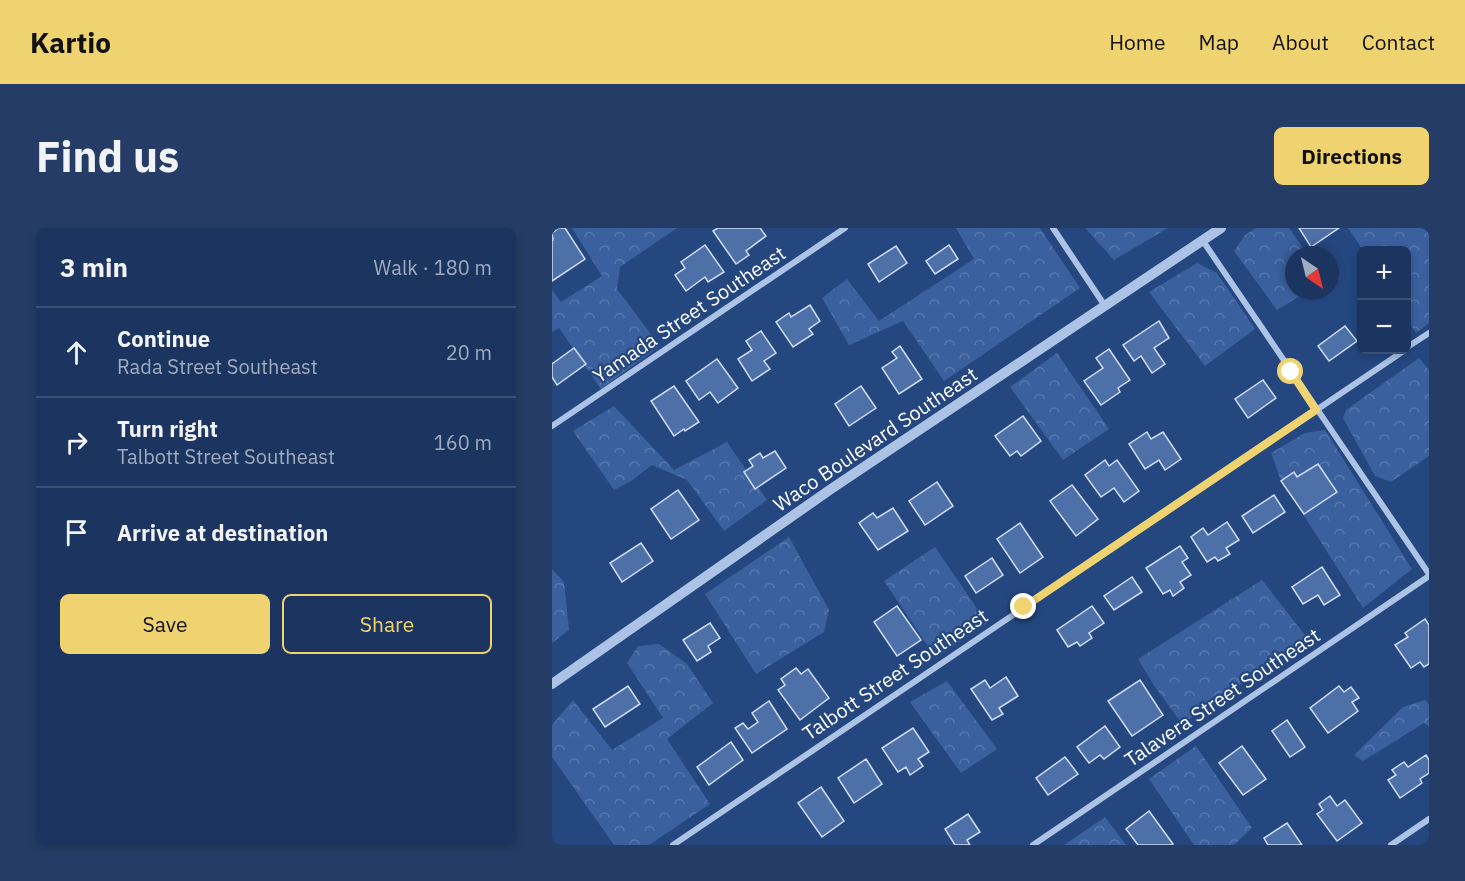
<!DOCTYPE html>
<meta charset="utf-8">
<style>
body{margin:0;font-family:"IBM Plex Sans",sans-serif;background:#253d66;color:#f1f3f6}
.controls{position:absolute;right:18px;top:18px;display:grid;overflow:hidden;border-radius:9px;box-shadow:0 3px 9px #0003}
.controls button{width:54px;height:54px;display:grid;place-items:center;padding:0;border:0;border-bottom:2px solid #3a5075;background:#1c3560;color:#f1f3f6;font:30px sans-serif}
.compass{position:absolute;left:733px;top:18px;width:54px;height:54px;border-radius:50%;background:#1c3560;box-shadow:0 3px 9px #0003;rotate:145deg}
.stop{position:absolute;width:18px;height:18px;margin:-14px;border:4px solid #f0d371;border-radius:50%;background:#fff}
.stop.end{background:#f0d371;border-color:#fff;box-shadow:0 2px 6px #0008}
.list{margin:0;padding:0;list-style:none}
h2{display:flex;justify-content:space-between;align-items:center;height:78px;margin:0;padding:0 24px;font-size:26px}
h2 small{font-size:20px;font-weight:400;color:#a0abbd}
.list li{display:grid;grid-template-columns:39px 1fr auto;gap:18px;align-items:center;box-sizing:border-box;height:90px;padding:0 24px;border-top:2px solid #3a5075}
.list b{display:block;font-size:22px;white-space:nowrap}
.list p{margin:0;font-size:20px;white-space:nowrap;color:#a0abbd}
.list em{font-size:20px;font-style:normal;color:#a0abbd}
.actions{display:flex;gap:12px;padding:18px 24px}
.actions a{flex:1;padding:14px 0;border:2px solid #f0d371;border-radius:9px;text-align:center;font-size:21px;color:#f0d371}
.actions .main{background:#f0d371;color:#111}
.icon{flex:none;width:33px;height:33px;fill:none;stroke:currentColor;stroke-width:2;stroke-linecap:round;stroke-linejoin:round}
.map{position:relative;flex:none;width:877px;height:617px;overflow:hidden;border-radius:9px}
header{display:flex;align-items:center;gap:36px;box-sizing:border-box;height:84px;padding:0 30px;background:#f0d371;color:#111}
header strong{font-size:28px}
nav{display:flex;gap:33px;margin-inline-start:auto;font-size:21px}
.intro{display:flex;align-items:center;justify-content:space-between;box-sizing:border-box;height:144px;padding:0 36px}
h1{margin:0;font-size:42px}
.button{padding:15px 27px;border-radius:9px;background:#f0d371;color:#111;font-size:21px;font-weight:700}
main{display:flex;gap:36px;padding:0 36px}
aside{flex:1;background:#1c3560;border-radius:9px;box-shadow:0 3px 9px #0003}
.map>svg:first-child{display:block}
</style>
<header>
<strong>Kartio</strong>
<nav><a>Home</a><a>Map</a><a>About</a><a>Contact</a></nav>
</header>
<div class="intro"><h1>Find us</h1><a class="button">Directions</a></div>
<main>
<aside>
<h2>3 min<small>Walk · 180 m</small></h2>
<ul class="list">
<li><svg class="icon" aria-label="ahead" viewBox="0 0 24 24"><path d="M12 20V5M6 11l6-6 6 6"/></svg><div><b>Continue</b><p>Rada Street Southeast</p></div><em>20 m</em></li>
<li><svg class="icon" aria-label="right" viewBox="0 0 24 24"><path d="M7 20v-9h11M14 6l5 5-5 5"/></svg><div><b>Turn right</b><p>Talbott Street Southeast</p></div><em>160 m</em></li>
<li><svg class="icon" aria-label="arrive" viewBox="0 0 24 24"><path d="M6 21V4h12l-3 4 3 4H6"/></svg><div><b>Arrive at destination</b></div></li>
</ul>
<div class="actions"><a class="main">Save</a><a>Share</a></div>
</aside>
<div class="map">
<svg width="877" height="617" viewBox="0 0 877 617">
<defs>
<pattern id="forest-crowns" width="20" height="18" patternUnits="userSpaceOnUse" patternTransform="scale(1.5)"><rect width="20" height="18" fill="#3a609e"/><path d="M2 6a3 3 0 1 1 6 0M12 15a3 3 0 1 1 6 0" fill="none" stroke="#5878ad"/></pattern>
</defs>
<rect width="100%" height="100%" fill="#254780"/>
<g fill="url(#forest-crowns)">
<path d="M20,0H125L68,39L65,61L108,118L49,161L7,100L0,104V62L9,74L50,48Z"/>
<path d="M404,0H488L528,60L392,153L351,93L297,117L270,70L295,51L327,93L422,31Z"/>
<path d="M533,0H616L562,32Z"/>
<path d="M704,0H737L756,27H742V63H756L725,82L682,23L693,7Z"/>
<path d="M796,0H877V95L864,105L855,91L854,22H811Z"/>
<path d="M645,35L665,45L703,101L653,138L597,64Z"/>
<path d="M505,125L557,201L511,232L458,159Z"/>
<path d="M867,130L877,142V228L839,254L823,248L791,190L794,182Z"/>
<path d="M62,178L122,242L175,214L215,272L172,303L135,252L100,237L79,253L62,262L21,203Z"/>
<path d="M773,202L860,341L811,380L728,250L719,225L753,205Z"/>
<path d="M237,309L277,382L272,404L204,446L153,366Z"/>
<path d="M383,319L435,395L384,430L332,353Z"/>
<path d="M0,341L12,354L17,402L0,415Z"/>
<path d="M710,352L756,411L630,496L601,456L586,431Z"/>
<path d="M107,416L135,436L161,475L115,511L158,576L97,617H62L0,529V497L21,472L60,522L111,490L75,435L86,418Z"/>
<path d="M395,453L445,521L409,545L358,474Z"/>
<path d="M873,472L877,477V499L872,495L811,533L802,527L851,479Z"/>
<path d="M644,518L700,600L682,617H642L597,551Z"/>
<path d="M553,589L574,617H512Z"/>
</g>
<g fill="#4e70a9" stroke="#cfdef5" stroke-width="1.5">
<path d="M7,0H13L33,31L0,53V13L1,12L0,5Z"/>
<path d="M166,0H208L214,8L194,23L197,27L184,36L161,3Z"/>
<path d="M747,0H787L759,19Z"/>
<path d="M153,17L172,44L156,54L153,49L134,63L123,47L133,40L129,34Z"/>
<path d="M397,17L406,31L383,46L374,33Z"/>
<path d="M344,18L355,35L327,54L316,36Z"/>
<path d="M258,77L268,93L257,101L261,106L241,119L224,94L237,85L239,89Z"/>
<path d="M607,93L617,110L602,120L613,136L600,145L589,128L582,133L571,117Z"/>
<path d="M793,98L805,113L777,133L766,118Z"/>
<path d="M209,103L224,125L212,133L218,141L200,153L186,131L200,122L194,113Z"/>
<path d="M348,118L370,151L347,166L330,140L345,130L340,124Z"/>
<path d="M22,120L34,136L5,157L0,149V136Z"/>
<path d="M557,121L578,152L566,160L568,164L549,177L532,153L551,140L544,130Z"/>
<path d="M165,131L186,160L166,175L158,164L147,172L134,153Z"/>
<path d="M711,152L724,170L696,190L683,171Z"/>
<path d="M122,158L147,194L133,203L132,201L122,208L99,173Z"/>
<path d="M309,158L324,180L297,198L283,176Z"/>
<path d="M471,188L489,213L469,228L465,223L458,228L443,208Z"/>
<path d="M595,204L599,211L611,204L629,231L613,242L607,232L593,241L577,216Z"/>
<path d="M223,223L234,240L203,261L192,244L201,238L197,232L208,225L211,230Z"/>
<path d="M553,232L557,238L565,232L587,263L572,274L562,260L549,269L533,247Z"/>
<path d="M766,236L785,264L752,286L729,253L742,244L745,249Z"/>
<path d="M385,254L401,278L373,297L357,273Z"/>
<path d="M520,257L546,291L524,308L498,273Z"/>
<path d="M126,262L147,292L119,311L99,281Z"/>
<path d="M722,267L733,284L701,305L690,288Z"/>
<path d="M341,280L356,303L326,322L307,295L321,285L325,290Z"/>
<path d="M675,294L687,312L674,320L678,326L666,333L663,329L655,334L639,309L651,300L656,307Z"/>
<path d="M468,295L491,329L468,345L445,311Z"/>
<path d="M89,315L101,333L70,354L58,335Z"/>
<path d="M628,318L636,330L630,334L639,347L628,354L632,360L621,368L618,362L611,366L594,340Z"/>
<path d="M440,330L451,347L424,365L413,348Z"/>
<path d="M770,339L788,367L772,377L766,367L751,376L740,359Z"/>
<path d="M580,349L590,364L562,382L552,368Z"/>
<path d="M345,378L369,412L345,428L322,394Z"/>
<path d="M540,378L552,395L537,405L540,410L528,418L525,414L516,419L505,402Z"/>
<path d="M873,391L877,397V436L872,439L868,434L859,440L843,417L856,409L853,405Z"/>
<path d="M158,395L168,410L156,418L159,424L145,433L131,412Z"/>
<path d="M244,440L249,446L256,441L277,470L248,492L226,462L233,457L229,451Z"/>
<path d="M454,449L466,468L447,480L451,486L440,492L419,461L433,452L438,460Z"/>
<path d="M588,452L611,487L580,508L556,473Z"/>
<path d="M76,458L88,476L53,499L41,481Z"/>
<path d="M787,458L792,464L799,459L807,470L800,474L806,483L776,505L758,480Z"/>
<path d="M217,473L235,501L200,525L183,500L191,495L196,501L206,494L200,485Z"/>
<path d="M735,492L753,519L738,529L720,503Z"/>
<path d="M553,498L568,519L552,531L548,527L537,535L525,519Z"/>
<path d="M361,500L377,524L366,531L371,538L358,547L354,539L346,544L330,520Z"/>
<path d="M179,514L191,532L157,557L145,539Z"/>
<path d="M690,518L714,551L691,567L667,535Z"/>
<path d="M874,527L877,532V545L868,551L870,555L848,570L836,552L844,547L840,542L852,534L856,539Z"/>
<path d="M513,529L526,546L496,567L484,550Z"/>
<path d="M314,531L330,556L302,575L286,550Z"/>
<path d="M269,559L292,593L270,609L246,575Z"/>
<path d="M778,568L785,578L793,572L810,595L785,613L765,586L771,582L767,576Z"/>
<path d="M597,583L621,616L620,617H586L574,601Z"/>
<path d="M416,586L428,604L415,612L418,617H403L393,601Z"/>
<path d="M735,595L750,617H716L712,610Z"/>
</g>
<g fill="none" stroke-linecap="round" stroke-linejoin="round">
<g stroke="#acc3e6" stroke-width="6">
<path d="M501,0L553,78"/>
<path d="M651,13L877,346"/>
<path d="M854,120L877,105"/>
<path d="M0,198L293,0"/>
<path d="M121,617L853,122"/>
<path d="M481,617L877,348"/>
<path d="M839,617L877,591"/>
</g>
<path stroke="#acc3e6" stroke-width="10" d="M0,456L279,261L669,0"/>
</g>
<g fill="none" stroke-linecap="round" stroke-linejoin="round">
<path stroke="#f0d371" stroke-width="8" d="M472,379L764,182L739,144"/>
</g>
<g text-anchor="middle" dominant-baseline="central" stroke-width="4.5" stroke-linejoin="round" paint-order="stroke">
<g font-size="20" fill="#fff" stroke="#254780">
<text transform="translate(137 86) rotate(-34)">Yamada Street Southeast</text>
<text transform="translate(323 211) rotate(-34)">Waco Boulevard Southeast</text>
<text transform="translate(343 446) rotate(-34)">Talbott Street Southeast</text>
<text transform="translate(670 469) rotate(-34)">Talavera Street Southeast</text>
</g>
</g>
</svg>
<div class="controls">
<button>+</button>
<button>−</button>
</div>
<svg class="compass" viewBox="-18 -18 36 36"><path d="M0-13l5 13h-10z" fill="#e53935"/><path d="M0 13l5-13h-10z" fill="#a0abbd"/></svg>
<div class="stop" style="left:739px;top:144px"></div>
<div class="stop end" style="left:472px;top:379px"></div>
</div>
</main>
